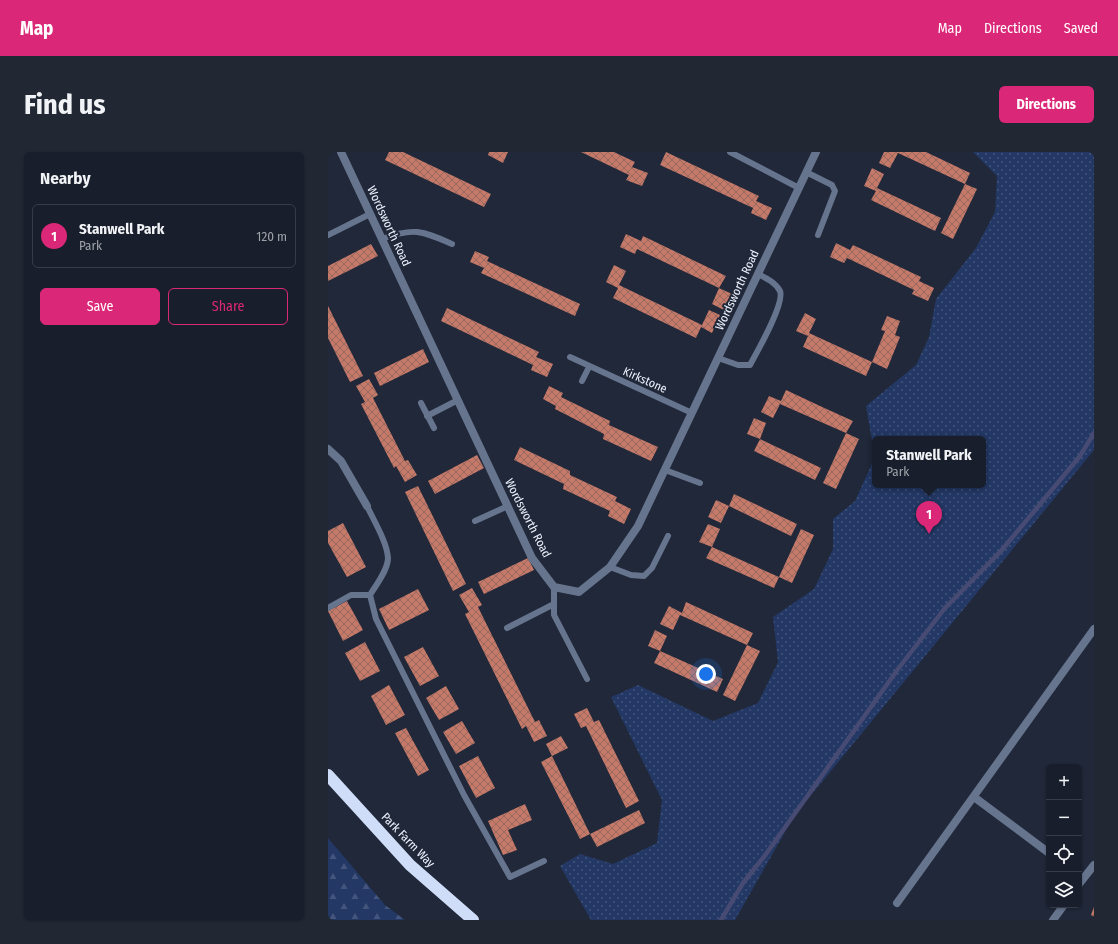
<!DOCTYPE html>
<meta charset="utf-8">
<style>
body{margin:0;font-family:"Fira Sans Condensed",sans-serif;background:#212733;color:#f1f3f6}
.controls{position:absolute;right:12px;bottom:12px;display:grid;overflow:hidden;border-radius:6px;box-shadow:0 1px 3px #0004}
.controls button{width:36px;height:36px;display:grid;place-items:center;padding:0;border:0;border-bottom:1px solid #363c47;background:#181e2b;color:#f1f3f6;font:20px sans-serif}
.you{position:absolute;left:378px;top:522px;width:14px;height:14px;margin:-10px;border:3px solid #fff;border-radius:50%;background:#1a73e8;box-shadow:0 0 0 6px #1a73e833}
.badge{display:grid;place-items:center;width:26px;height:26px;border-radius:50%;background:#db2777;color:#fff;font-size:13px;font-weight:700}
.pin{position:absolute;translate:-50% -33px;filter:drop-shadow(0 1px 2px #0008)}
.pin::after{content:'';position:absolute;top:21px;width:14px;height:12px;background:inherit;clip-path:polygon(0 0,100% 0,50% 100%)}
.popup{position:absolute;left:544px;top:284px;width:114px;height:52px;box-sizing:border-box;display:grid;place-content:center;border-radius:6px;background:#181e2b;filter:drop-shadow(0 1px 3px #0005);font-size:13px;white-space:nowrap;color:#9fa2a9}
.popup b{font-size:15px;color:#f1f3f6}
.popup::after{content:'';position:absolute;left:50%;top:100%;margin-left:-8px;border:8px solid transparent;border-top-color:#181e2b}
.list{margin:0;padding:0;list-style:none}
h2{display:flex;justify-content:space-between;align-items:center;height:52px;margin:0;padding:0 16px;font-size:17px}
h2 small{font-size:13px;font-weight:400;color:#9fa2a9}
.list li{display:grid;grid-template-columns:26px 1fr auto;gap:12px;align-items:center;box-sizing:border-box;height:64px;margin:0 8px 8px;padding:0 8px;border:1px solid #363c47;border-radius:6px}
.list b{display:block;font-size:15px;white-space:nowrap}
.list p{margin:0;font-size:13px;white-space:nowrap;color:#9fa2a9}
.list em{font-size:13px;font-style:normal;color:#9fa2a9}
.actions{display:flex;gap:8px;padding:12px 16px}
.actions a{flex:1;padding:9px 0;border:1px solid #db2777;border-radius:6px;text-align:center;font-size:14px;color:#db2777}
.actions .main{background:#db2777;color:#fff}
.icon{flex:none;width:22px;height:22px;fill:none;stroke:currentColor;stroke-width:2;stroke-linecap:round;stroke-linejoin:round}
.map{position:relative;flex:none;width:766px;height:768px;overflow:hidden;border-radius:6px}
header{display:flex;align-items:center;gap:24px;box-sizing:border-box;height:56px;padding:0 20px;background:#db2777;color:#fff}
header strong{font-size:19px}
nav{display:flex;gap:22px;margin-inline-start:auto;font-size:14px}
.intro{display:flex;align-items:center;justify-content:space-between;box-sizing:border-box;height:96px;padding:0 24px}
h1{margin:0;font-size:28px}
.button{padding:10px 18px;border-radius:6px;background:#db2777;color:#fff;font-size:14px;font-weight:700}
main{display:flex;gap:24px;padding:0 24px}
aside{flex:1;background:#181e2b;border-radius:6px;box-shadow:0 1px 3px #0004}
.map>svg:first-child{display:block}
</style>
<header>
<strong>Map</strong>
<nav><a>Map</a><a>Directions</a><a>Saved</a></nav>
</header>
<div class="intro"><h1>Find us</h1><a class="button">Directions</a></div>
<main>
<aside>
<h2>Nearby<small></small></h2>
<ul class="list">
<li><span class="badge">1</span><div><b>Stanwell Park</b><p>Park</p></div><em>120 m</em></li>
</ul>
<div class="actions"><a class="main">Save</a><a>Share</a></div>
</aside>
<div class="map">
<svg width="766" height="768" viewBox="0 0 766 768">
<defs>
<pattern id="forest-firs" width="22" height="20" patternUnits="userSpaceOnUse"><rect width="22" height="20" fill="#233865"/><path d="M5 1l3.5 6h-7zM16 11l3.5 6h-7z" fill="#43557c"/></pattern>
<pattern id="park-dots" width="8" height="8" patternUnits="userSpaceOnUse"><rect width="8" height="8" fill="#233865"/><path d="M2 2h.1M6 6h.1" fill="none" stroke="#43557c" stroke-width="1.8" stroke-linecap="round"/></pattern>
<pattern id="building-cross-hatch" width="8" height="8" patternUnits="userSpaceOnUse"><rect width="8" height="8" fill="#c57969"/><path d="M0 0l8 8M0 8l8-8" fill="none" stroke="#99685f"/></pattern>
</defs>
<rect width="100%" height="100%" fill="#202839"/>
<path fill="url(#forest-firs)" d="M0,686L57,753L77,768H0Z"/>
<path fill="url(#park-dots)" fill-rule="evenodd" d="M645,0H766V298L466,664L407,768H263L232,714L252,702L285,712L329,691L334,648L283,545L310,533L385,569L430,551L450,510L445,465L486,437L505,397V367L527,349L547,305L538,254L588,213L601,185L608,147L648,96L667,60L669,24ZM547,287H655V333H547Z"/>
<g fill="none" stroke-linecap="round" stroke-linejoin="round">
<path stroke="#474b73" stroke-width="4.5" d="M393,768L415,731L438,702L570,517L617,456L673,399L752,304L766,281"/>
</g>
<g fill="url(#building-cross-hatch)">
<path d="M61,0H75L163,42L156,55L57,8Z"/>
<path d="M161,0H180L175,11L160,3Z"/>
<path d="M253,0H286L307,10L304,15L320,21L314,34L298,28L301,23Z"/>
<path d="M338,0L431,44L428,49L444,56L438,68L423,61L425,56L332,13Z"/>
<path d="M556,0H598L642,21L637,32L570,1L562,16L551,11Z"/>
<path d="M544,16L556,22L549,36L613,66L607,79L543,48L548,39L536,34Z"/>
<path d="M637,32L649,37L625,87L613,81Z"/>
<path d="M298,82L313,89L315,84L398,124L391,136L404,142L396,158L384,152L391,136L309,97L307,102L292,95Z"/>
<path d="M508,91L522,98L525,93L593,125L591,129L606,136L600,149L584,142L586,138L519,106L516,111L502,105Z"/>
<path d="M43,92L50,104L0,129V114Z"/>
<path d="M147,99L161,105L159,109L252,152L247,164L153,121L156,116L142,110Z"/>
<path d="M286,113L298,119L291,133L374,173L381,158L392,163L384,181L373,175L368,186L285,146L290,136L278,130Z"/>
<path d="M0,154L35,224L22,230L0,186Z"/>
<path d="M119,156L211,200L208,205L225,212L219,225L203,218L205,213L113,169Z"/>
<path d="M477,161L488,167L481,181L544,210L538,224L475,195L480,184L468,179Z"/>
<path d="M559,164L572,169L567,183L572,185L559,217L544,210L557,179L553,178Z"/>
<path d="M95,197L101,210L52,234L46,221Z"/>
<path d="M41,227L50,243L45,246L77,309L80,308L89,323L77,330L68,314L66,316L33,252L37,250L28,234Z"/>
<path d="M221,234L235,241L233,245L282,269L281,273L330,295L323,309L275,287L276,282L227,257L228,254L215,247Z"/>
<path d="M458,238L492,254L525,269L518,281L452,252L445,266L433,260L441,244L453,249Z"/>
<path d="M426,266L438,271L432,287L419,282Z"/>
<path d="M518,281L531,287L508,337L495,331Z"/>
<path d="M432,287L493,316L487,328L426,299Z"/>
<path d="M192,295L242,319V323L289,345L287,349L303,357L296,372L280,364L282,359L235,337L236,332L186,308Z"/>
<path d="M149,303L156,316L107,342L100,329Z"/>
<path d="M90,334L138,432L125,439L77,340Z"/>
<path d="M406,342L469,372L463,384L401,354Z"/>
<path d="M388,348L401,354L393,371L380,365Z"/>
<path d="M15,371L38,415L19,425L0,391V379Z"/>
<path d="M380,372L392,377L384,395L371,390Z"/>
<path d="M473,377L486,383L464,431L451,425Z"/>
<path d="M384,395L451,425L446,436L378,406Z"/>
<path d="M200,406L206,418L156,442L150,430Z"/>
<path d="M144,436L154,453L150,455L207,570L211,568L219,584L206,590L198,574L194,577L137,462L141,460L131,443Z"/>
<path d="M90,437L101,458L61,478L51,457Z"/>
<path d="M19,449L35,478L15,489L0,459Z"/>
<path d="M358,450L425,481L419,493L352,463L345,478L332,472L341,454L354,461Z"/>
<path d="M327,478L339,484L332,499L395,527L389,540L326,511L332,499L320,494Z"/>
<path d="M37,490L52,519L32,529L17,501Z"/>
<path d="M419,493L432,499L407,549L395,543Z"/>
<path d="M95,495L111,524L92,534L76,505Z"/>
<path d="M61,533L77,563L58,573L43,544Z"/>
<path d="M118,534L131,557L111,568L98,546Z"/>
<path d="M259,556L266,570L271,568L311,649L298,656L258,574L253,576L246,562Z"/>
<path d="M134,569L147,591L128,602L115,580Z"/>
<path d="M78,576L101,618L90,624L67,581Z"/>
<path d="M233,584L240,596L224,604L262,682L252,687L213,610L224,604L218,592Z"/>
<path d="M150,604L167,636L148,646L131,614Z"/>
<path d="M197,652L204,668L180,678L189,698L175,703L160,669Z"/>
<path d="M311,658L317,671L269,695L262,682Z"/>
<path d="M766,755V765L763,763Z"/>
</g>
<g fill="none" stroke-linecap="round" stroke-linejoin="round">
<g stroke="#66748e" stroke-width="6">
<path d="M402,0L471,36"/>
<path d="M478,20L504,33L507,39L490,83"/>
<path d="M0,83L42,62"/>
<path d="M54,87C86,75 94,79 124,92"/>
<path d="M242,205L364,261"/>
<path d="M390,206L410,213H422C429,200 457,151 452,139C447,130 438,126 430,122"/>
<path d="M254,229L261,215"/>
<path d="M93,251L106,276"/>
<path d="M99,264L130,248"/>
<path d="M337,318L372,331"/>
<path d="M39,354C46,369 59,390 60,406C60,418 48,433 42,443L48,467L136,643L182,725L216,709"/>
<path d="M147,369L180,354"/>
<path d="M282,415L303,423L316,424L324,416L340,384"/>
<path d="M226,435V463L259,527"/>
<path d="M0,456L23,443H42"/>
<path d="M179,476L226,452"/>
</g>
<g stroke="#66748e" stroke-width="8">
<path d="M13,0L204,406L226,435L251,440L282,415L310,374L488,0"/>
<path d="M0,297L13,309L39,354"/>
<path d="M646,645L721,701"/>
<path d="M751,732L766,713"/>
<path d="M569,751L766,477"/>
<path d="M725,768L736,753"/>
</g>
<path stroke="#d0ddf8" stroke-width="12" d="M0,623L82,713L145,768"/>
</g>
<g text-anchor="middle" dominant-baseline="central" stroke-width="4" stroke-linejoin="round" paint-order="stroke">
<g font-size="12" fill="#edf3ff" stroke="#202839">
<text transform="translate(61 74) rotate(65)">Wordsworth Road</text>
<text transform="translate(409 138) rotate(-65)">Wordsworth Road</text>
<text transform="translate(317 228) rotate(24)">Kirkstone</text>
<text transform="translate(200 366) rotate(63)">Wordsworth Road</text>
<text transform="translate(80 688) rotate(46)">Park Farm Way</text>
</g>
</g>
</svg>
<div class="controls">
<button>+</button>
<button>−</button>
<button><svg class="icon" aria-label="locate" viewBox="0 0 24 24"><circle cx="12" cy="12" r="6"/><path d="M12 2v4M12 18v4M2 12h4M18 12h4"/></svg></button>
<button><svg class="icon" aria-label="layers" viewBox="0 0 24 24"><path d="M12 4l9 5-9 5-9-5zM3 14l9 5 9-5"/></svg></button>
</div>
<div class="you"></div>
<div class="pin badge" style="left:601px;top:382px">1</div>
<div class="popup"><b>Stanwell Park</b>Park</div>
</div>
</main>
